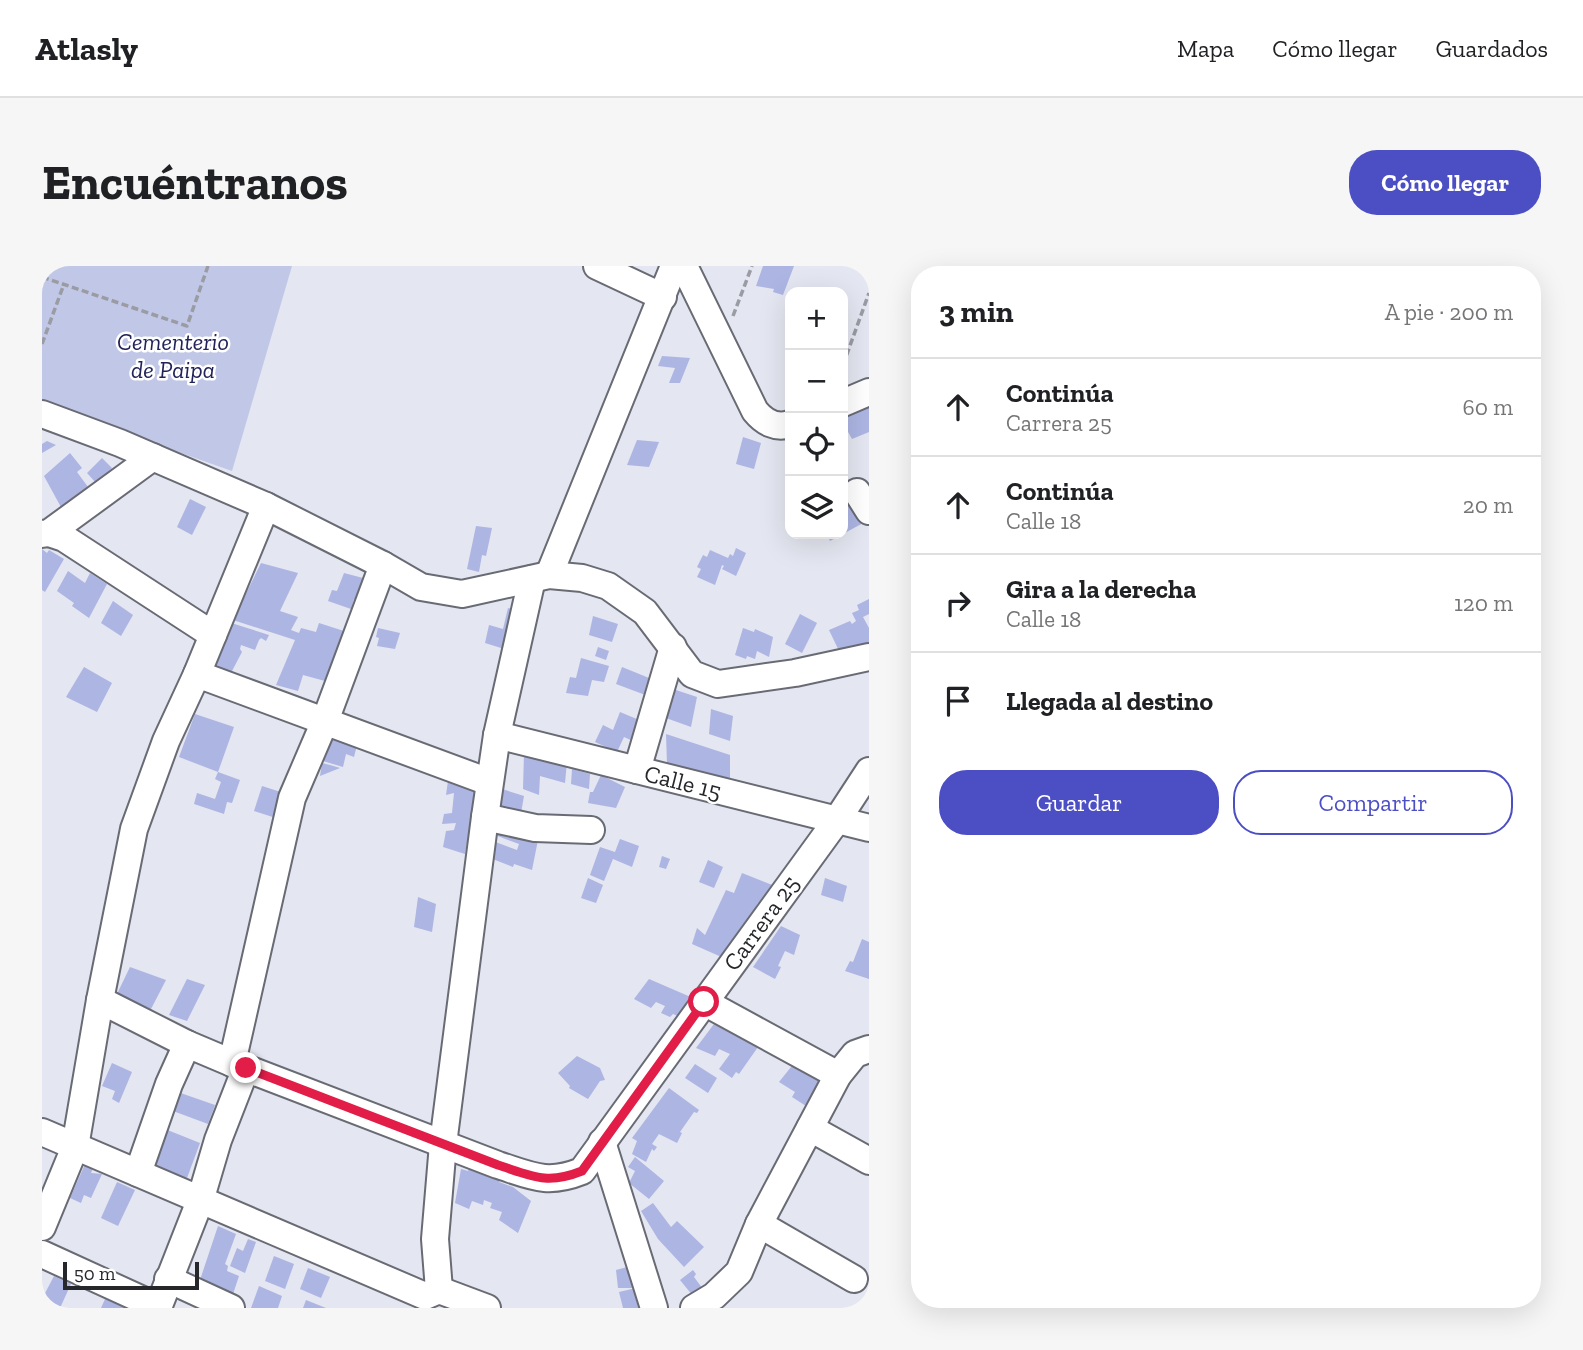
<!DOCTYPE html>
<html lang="es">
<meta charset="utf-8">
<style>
body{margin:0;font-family:"Zilla Slab",serif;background:#f6f6f6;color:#202124}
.controls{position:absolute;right:21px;top:21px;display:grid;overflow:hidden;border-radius:14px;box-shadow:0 7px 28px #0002}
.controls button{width:63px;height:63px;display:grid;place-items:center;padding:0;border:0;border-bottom:2px solid #e0e0e0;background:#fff;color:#202124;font:35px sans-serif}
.scale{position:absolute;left:21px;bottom:18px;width:136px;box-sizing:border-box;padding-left:7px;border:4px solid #26272b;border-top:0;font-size:19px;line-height:24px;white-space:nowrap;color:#26272b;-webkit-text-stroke:5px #fff;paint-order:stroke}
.stop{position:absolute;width:21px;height:21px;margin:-16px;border:5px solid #e11d48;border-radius:50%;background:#fff}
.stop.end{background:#e11d48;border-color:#fff;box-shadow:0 2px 7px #0008}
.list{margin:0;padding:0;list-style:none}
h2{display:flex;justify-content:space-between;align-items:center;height:91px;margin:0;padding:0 28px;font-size:30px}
h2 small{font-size:23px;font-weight:400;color:#757577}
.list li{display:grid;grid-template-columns:46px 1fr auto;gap:21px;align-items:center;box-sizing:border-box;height:98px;padding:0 28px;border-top:2px solid #e0e0e0}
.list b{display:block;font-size:26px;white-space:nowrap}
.list p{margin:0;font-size:23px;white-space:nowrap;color:#757577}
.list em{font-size:23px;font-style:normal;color:#757577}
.actions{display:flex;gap:14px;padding:21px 28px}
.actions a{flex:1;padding:16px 0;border:2px solid #4c4ec4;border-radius:28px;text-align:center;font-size:24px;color:#4c4ec4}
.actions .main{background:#4c4ec4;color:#fff}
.icon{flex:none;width:38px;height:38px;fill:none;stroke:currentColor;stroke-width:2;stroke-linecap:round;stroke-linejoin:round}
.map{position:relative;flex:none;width:827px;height:1042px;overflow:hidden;border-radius:28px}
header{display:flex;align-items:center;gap:42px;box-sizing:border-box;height:98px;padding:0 35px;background:#fff;border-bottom:2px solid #e0e0e0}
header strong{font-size:33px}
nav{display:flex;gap:38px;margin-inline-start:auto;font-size:24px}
.intro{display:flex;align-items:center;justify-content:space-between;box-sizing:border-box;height:168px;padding:0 42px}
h1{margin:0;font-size:49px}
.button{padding:18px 32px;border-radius:28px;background:#4c4ec4;color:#fff;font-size:24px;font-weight:700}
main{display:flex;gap:42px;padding:0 42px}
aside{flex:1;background:#fff;border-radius:28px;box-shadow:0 7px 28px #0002}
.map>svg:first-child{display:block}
</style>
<header>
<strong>Atlasly</strong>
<nav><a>Mapa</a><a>Cómo llegar</a><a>Guardados</a></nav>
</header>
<div class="intro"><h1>Encuéntranos</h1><a class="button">Cómo llegar</a></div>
<main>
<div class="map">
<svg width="827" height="1042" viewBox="0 0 827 1042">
<rect width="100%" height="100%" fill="#e4e6f1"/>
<path fill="#c1c7e7" d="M0,0H250L190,205L0,138Z"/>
<g fill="#adb5e3">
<path d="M721,0H752L741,29L731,26L732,23L714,20Z"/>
<path d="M620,90L648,92L638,117H627L633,102L616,100Z"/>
<path d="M827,136V166L810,173L801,157V148Z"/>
<path d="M701,171L719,177L712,203L694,198Z"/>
<path d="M595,174L617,176L607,201L585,199Z"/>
<path d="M5,175L14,179L0,187V178Z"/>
<path d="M28,187L40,202L35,206L46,221L20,243L2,210Z"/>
<path d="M60,192L70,202L55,218L45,207Z"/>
<path d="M803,213L823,256L788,275L785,268H801V214Z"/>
<path d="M148,233L164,241L150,269L135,261Z"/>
<path d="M434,260L450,262L444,290L440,289L437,306L425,303Z"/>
<path d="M694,282L704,287L694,310L680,303L682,300L680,299L673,319L655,311L659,303L655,301L661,289L665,291L668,284L686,292L688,288L691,290Z"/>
<path d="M0,283L5,287L7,284L22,293L3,326L0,324Z"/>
<path d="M219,297L256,307L238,345L256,351L249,364L257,367L259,362L274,366L277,357L305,366L288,423L281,421L283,415L261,409L256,425L234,419L253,374L191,354Z"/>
<path d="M26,305L43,317L48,307L65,318L47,352L30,340L32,337L15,325Z"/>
<path d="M302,307L321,312L322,330L320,336L312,333L309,343L286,335L290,324L295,325Z"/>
<path d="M827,333V348L821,351L827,362V377L798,387L787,364L808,355L810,358L814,355L810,347L817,344L815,339Z"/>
<path d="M71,335L91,349L79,370L59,357Z"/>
<path d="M466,342L478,345L469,385L443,377L447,359L461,363Z"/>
<path d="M758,348L775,357L760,387L743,378Z"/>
<path d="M551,350L576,358L570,376L547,369Z"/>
<path d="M183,355L227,369L224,375L219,372L217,374L213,384L199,379L198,383L200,386L190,405L169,402Z"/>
<path d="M336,362L358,367L353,383L335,380L337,372L334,371Z"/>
<path d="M701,362L712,366L713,363L731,371L727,391L715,385L713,393L705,390L704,393L693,389Z"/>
<path d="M556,381L567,385L564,394L553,390Z"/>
<path d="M539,392L567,400L562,416L550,414L546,430L524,427L528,411L534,412Z"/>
<path d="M42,401L70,417L55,446L24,431Z"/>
<path d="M580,401L612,414L606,430L574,418Z"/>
<path d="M628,422L655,431L649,461L624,452Z"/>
<path d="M669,443L691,450L688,475L667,468Z"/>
<path d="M578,446L602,456L593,476L582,471L575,486L553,476L561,459L571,464Z"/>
<path d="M153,448L192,461L176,506L137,491Z"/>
<path d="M624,468L688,489V512L625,498Z"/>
<path d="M286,472L315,479L312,491L304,488L301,501L281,495Z"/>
<path d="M482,488L525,496L523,517L498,510L497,529L481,523Z"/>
<path d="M280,497L288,499L298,502L278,510Z"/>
<path d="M530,503L548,508L547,523L529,518Z"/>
<path d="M176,506L198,514L190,537L185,536L182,548L152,538L155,527L173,533L179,516L173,513Z"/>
<path d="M559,509L583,521L574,542L546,537L548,526H551Z"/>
<path d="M406,515L435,519L423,588L401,581L404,565L412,564L414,557L400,558L402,548L410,547L412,527L404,529Z"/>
<path d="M220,520L245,528L237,553L212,545Z"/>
<path d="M457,522L482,530L479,547L454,539Z"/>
<path d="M455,560L496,574L490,604L472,598L471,601L448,592L451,575L475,584L477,578L453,569Z"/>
<path d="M578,573L597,580L590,601L571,593L562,615L548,609L558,581L573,586Z"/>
<path d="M620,590L628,593L624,603L617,601Z"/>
<path d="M666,594L681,601L672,622L657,616Z"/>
<path d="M700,607L733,620L725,640L716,637L684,693L650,678L655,662L663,669L684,624L692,627Z"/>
<path d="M546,612L561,619L554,637L539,632Z"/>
<path d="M783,612L805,620L801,636L779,629Z"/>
<path d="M376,631L394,638L390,666L372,661Z"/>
<path d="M739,660L758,669L752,689L743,685L736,700L739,701L733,713L711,701Z"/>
<path d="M820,673L827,676V713L803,705L808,695L811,696Z"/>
<path d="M88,701L124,714L109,743L74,730Z"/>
<path d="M145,713L163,719L145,755L127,749Z"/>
<path d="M607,713L651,732L638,751L631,748L628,751L619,747L623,740L614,736L609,742L592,733Z"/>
<path d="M672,758L716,781L697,808L694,806L690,812L677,803L688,788L677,783L673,790L654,782Z"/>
<path d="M535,790L558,802L563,814L558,815L546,833L527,822L528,820L516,807Z"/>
<path d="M753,796L785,817L764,840L750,831L753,826L737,816Z"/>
<path d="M70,797L90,806L77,837L70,833L73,825L60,820Z"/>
<path d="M653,798L675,812L666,827L643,812Z"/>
<path d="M627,822L657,844L655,847L652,846L638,866L640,867L635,877L617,868L610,878L615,881L612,885L610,883L604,896L590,888L595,875L590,872Z"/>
<path d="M130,824L173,839L166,858L123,842Z"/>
<path d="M118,861L158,877L145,912L104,897Z"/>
<path d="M593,891L622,915L607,933L587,917L593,905L586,901Z"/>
<path d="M44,896L52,900L49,907L60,908L49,932L42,929L39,937L28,932Z"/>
<path d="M429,897L459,911L457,916L471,921L489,935L476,967L457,954L460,946L448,942L450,937L442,934L441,939L430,935L427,943L413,937L419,903L426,905Z"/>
<path d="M75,916L93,924L76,960L59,952Z"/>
<path d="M611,937L629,961L635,955L662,981L642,1001L616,973L599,945Z"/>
<path d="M176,960L194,968L183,998L186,1000L185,1005L197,1010L188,1037L158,1014Z"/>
<path d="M206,973L214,976L203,1007L188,1000L195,982L201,985Z"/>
<path d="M232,990L252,998L243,1023L223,1015Z"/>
<path d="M589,1000L600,1042H581L577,1026L594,1022H576L574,1004Z"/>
<path d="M266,1002L288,1011L279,1032L258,1023Z"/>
<path d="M651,1004L654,1008L652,1011L661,1023L651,1030L638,1014Z"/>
<path d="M12,1010L29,1018L18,1042H0V1033Z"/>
<path d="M217,1020L240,1030L236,1042H209Z"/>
<path d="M63,1033L85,1042H59Z"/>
<path d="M264,1034L284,1042H261Z"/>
</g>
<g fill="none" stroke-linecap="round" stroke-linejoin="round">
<defs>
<g id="minor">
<path d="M555,0L621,31"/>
<path d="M642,0L713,145C722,156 734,163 748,158"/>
<path d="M801,137L827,126"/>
<path d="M0,148L78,177L224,240L341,299L379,321L420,328L507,309L540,312L566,320L603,346L650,408L676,418L753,407L827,391"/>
<path d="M815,226L827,245"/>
<path d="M7,267L22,272L171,369"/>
<path d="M0,268L7,267L111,191"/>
<path d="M507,309L632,0"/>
<path d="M155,408L447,516"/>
<path d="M455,469L827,562"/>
<path d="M595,504L631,381"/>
<path d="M443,551L493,562L549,564"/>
<path d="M58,734L145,778L190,797L456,899C490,910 505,919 540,905L795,554L827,505"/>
<path d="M662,736L796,809"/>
<path d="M190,797L250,532L283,455L341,299"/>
<path d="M768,862L827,895"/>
<path d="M0,866L383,1030L397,1024L445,1042"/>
<path d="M560,876L612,1042"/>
<path d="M96,907L127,818L145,778"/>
<path d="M717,958L812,1013"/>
<path d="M0,961L33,881L58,734L92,563L124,475L155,408L224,240"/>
<path d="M0,988L116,1041"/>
<path d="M126,1013L189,1042"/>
<path d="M397,1024L393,973L401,878L443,551L455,469L490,313"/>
<path d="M116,1042L158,935L176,874L204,802"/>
<path d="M652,1042L672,1030L697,1006L717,958L796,809L813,788L827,783"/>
</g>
</defs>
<use href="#minor" stroke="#696b74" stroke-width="30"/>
<g stroke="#9a9ba3" stroke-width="3.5" stroke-dasharray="7 3.5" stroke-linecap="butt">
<path d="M0,11L145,60L166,0"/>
<path d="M691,50L710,0"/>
<path d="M0,78L22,18"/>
<path d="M801,99L827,27"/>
</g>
<use href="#minor" stroke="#fff" stroke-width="26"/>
</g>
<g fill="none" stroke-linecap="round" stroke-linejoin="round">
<path stroke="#e11d48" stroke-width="9" d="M204,802L456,899C490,910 505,919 540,905L662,736"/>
</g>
<g text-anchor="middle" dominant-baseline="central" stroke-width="5" stroke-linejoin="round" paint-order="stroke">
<g font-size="24" font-style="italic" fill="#212359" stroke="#fff">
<text x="131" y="75">Cementerio<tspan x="131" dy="28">de Paipa</tspan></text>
</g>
<g font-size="24" fill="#26272b" stroke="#fff">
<text transform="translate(641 516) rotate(14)">Calle 15</text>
<text transform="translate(719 657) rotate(-54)">Carrera 25</text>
</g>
</g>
</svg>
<div class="controls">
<button>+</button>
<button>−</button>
<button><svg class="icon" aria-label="locate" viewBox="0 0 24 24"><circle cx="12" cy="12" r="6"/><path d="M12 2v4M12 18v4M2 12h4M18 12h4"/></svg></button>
<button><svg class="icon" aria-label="layers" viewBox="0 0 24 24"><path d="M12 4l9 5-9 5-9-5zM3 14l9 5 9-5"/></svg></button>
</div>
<div class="scale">50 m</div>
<div class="stop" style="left:662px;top:736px"></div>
<div class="stop end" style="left:204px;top:802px"></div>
</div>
<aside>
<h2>3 min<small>A pie · 200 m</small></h2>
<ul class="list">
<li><svg class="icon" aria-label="ahead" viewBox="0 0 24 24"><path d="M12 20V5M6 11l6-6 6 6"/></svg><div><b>Continúa</b><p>Carrera 25</p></div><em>60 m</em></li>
<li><svg class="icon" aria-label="ahead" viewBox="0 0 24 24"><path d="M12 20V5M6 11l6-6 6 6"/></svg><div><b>Continúa</b><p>Calle 18</p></div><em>20 m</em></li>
<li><svg class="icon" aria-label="right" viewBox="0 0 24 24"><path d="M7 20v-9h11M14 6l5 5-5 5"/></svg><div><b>Gira a la derecha</b><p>Calle 18</p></div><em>120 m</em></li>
<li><svg class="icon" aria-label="arrive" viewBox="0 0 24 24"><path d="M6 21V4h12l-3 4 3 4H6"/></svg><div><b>Llegada al destino</b></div></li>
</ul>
<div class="actions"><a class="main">Guardar</a><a>Compartir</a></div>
</aside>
</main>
